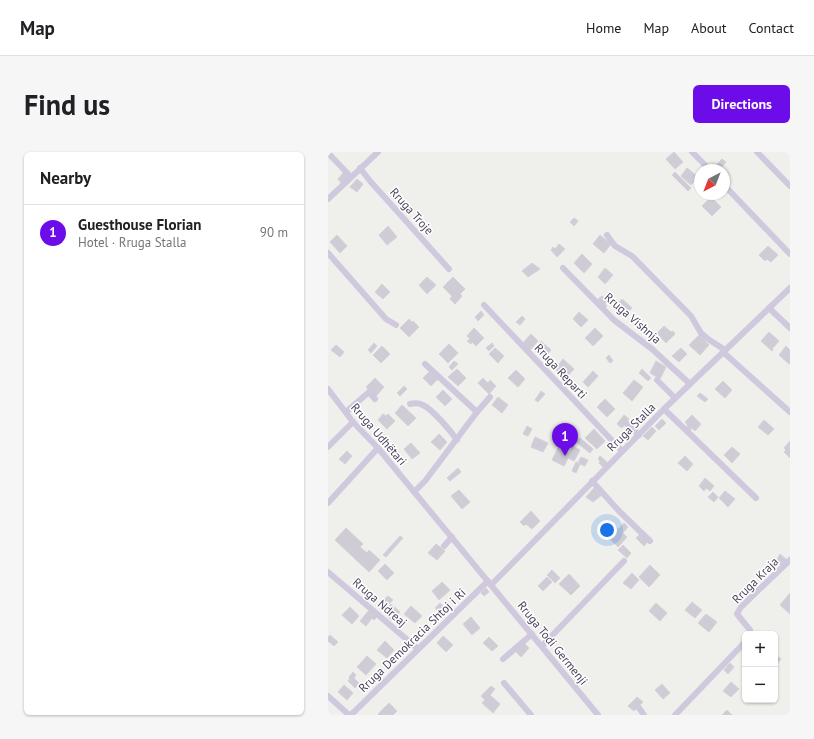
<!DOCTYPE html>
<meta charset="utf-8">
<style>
body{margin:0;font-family:"PT Sans",sans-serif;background:#f6f6f6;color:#202124}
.controls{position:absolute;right:12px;bottom:12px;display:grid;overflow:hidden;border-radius:6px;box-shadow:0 1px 3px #0004}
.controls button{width:36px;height:36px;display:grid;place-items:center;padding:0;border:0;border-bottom:1px solid #e0e0e0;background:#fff;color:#202124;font:20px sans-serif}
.compass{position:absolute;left:366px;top:12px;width:36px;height:36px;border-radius:50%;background:#fff;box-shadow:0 1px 3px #0004;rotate:222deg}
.you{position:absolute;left:279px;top:378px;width:14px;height:14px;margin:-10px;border:3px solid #fff;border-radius:50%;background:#1a73e8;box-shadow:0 0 0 6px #1a73e833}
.badge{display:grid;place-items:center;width:26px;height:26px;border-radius:50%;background:#6c0ce9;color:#fff;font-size:13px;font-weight:700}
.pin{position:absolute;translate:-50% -33px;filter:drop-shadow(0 1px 2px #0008)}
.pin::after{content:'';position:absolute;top:21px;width:14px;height:12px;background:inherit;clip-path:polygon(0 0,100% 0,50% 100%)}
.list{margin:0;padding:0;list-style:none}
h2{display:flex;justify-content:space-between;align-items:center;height:52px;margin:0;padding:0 16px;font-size:17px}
h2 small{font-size:13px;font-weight:400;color:#757577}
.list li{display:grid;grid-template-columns:26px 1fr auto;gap:12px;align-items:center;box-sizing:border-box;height:56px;padding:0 16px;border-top:1px solid #e0e0e0}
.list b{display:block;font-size:15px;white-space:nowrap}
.list p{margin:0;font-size:13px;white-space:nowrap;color:#757577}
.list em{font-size:13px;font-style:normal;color:#757577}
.map{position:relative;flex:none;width:462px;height:563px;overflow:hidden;border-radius:6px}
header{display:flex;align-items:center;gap:24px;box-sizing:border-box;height:56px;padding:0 20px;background:#fff;border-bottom:1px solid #e0e0e0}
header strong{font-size:19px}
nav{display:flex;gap:22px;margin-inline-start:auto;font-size:14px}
.intro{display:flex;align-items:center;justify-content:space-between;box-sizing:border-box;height:96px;padding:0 24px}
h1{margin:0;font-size:28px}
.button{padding:10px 18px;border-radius:6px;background:#6c0ce9;color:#fff;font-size:14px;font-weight:700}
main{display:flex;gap:24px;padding:0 24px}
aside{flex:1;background:#fff;border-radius:6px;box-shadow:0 1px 3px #0004}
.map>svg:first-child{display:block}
</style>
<header>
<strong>Map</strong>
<nav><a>Home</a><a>Map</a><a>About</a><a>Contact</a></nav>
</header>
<div class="intro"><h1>Find us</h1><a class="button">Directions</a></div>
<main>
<aside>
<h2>Nearby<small></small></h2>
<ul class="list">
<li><span class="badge">1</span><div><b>Guesthouse Florian</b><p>Hotel · Rruga Stalla</p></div><em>90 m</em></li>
</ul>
</aside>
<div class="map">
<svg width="462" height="563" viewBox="0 0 462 563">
<rect width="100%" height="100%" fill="#efefec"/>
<g fill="#d0ccd5" stroke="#d5d0d9">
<path d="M346,0L355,10L347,17L338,7Z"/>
<path d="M394,7L398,10L392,17L388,13Z"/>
<path d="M359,16L370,25L363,33L353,24Z"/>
<path d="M16,20L21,24L14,32L10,27Z"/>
<path d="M347,20L363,36L360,39L344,23Z"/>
<path d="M29,27L35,32L29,40L22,35Z"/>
<path d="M383,45L393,55L384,64L374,54Z"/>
<path d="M246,66L250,69L246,74L242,70Z"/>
<path d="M60,74L69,85L59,93L51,83Z"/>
<path d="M9,83L19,94L12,101L2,90Z"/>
<path d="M272,83L283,92L276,101L265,92Z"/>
<path d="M231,92L237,97L229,105L223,98L225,95L227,97Z"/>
<path d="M440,94L450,103L443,110L439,107L437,109L431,103Z"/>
<path d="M254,102L264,112L256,121L246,111Z"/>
<path d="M204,111L212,117L200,125L194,119Z"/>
<path d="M277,116L285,123L277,132L270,125Z"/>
<path d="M99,125L108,133L99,142L91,133Z"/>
<path d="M125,125L137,137L132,142L134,144L127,152L122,147L124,144L115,135Z"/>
<path d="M54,132L62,140L55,147L47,140Z"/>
<path d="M274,144L280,149L277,152L279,154L277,156L269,148Z"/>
<path d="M294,147L304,156L298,162L289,153Z"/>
<path d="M153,159L156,163L150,169L147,165Z"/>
<path d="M251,160L260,168L253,175L245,167Z"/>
<path d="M194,164L197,167L192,173L188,170Z"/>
<path d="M81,167L84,170L85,169L91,175L81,185L72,176Z"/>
<path d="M336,174L343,180L345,179L347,182L338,191L329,181Z"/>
<path d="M146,176L156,186L148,194L144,190L143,192L139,189L142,187L139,184Z"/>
<path d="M267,176L275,184L265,194L257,186Z"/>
<path d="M441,180L451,189L444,197L445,198L444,199L433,189Z"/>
<path d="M203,182L210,189L201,199L194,192Z"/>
<path d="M371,183L381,193L372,203L361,193Z"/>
<path d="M213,189L223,198L216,206L206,198Z"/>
<path d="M46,191L49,194L43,201L40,198Z"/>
<path d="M164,191L166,194L161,199L158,196Z"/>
<path d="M121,192L130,201L120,211L111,202Z"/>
<path d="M8,193L16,200L12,205L3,198Z"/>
<path d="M54,194L62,202L53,211L45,203Z"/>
<path d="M458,194L462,198V211L461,212L451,203Z"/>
<path d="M167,196L176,204L170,211L161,202Z"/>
<path d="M353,196L359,202L351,210L344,204Z"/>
<path d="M281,203L285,209L282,211L278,206Z"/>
<path d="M235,207L246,217L237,227L227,217Z"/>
<path d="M126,209L130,212L124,218L121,215Z"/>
<path d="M328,209L338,215L332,227L322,221Z"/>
<path d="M129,217L138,226L130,234L120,225Z"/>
<path d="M314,217L323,226L320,229L311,221Z"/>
<path d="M188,218L197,227L190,235L180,226Z"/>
<path d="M102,219L110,227L103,234L95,226Z"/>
<path d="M265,219L270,224L260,235L255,230Z"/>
<path d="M47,226L56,235L48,244L38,235Z"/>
<path d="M155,226L160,231L162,228L168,234L161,242L150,231Z"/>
<path d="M306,228L315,235L304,249L295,241Z"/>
<path d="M395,229L404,238L397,246L387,237Z"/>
<path d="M76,234L79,237L72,244L69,241Z"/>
<path d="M115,238L124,247L117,254L108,245Z"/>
<path d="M213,239L217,242L210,250L207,248Z"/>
<path d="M372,241L380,247L377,250L369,244Z"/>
<path d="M170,245L180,253L174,261L164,253Z"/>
<path d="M277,247L287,257L279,265L269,255Z"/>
<path d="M74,253L88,266L80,274L67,261Z"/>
<path d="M55,262L58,264L60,262L67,269L59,277L50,268Z"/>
<path d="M296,263L301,267L294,276L289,272Z"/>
<path d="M364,263L373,272L367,279L364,276L362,279L358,275L360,274L357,270Z"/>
<path d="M334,267L338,271L331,278L327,274Z"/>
<path d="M436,268L446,277L440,283L430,275Z"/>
<path d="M199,274L204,277L200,284L195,282Z"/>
<path d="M233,275L241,279L236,288L229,284Z"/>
<path d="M324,275L328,279L320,288L315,284Z"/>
<path d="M266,277L277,289L269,297L257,286Z"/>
<path d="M111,282L119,290L112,298L103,290Z"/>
<path d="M207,285L220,291L215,300L203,295Z"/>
<path d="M252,286L265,297L262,301L248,290Z"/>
<path d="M462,289V306L456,300L458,298L456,296Z"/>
<path d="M83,291L92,301L84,307L76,297Z"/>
<path d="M244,294L252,298L246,309L240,306L236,314L224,308L230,296L241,301Z"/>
<path d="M404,295L412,302L404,311L396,303Z"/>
<path d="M19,299L24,304L17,312L11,307Z"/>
<path d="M272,304L280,311L276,316L271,311L272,309L270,307Z"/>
<path d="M357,304L365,312L359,319L350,311Z"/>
<path d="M253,305L260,308L257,314L250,311Z"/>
<path d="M248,310L252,312L248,321L244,319Z"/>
<path d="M130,316L133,320L122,329L119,326Z"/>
<path d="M377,326L386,334L382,339L378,336L376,339L371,334Z"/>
<path d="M266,336L274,343L265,350L258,345Z"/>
<path d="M131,338L142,350L134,357L123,344Z"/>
<path d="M397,339L407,347L400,355L391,346Z"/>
<path d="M385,340L390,345L386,350L380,345Z"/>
<path d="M203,359L212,369L204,377L198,372L196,374L192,370Z"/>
<path d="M296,371L300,375L295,381L291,377Z"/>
<path d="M288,375L299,385L290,395L279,384Z"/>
<path d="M18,376L35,392L32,395L39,401L41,398L52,408L41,420L7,388Z"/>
<path d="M313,381L320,389L316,394L308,386Z"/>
<path d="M72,384L75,386L58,405L55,403Z"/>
<path d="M108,392L117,399L109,408L100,401Z"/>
<path d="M295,393L303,401L299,406L290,398Z"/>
<path d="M452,402L459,408L453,414L448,409Z"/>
<path d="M57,412L66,421L59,428L50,419Z"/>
<path d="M322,413L332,423L321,435L311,425Z"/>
<path d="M224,418L232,426L227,431L219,423Z"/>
<path d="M304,421L311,428L303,437L295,431Z"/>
<path d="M241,422L252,434L243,443L231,432Z"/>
<path d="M219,425L224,430L215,439L210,434Z"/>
<path d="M114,430L122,438L111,448L104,439Z"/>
<path d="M158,436L161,440L156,444L153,441Z"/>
<path d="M462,441V462L452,453Z"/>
<path d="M60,444L65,448L58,455L53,450Z"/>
<path d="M364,450L374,458L367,466L357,458Z"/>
<path d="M112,451L119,458L114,463L107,456Z"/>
<path d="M328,451L339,461L332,469L321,459Z"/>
<path d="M63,452L72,460L64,469L55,460Z"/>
<path d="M83,454L94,464L87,471L76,462Z"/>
<path d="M22,455L31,464L24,472L14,463Z"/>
<path d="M42,457L50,464L46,468L44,466L38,474L32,469Z"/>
<path d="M378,462L389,470L381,480L370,471Z"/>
<path d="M143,465L152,476L144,483L135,472Z"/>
<path d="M2,483L10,490L6,494L0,489V485Z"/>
<path d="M115,484L125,493L118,500L109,491Z"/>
<path d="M161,485L170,494L164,499L155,491Z"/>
<path d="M57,489L66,498L59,506L49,498Z"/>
<path d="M196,491L201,496L193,505L188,500Z"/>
<path d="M447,503L453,507L447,514Z"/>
<path d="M39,504L48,512L38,523L29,515Z"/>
<path d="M402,511L406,515L400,522L396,518Z"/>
<path d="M25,520L28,523L26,526L31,531L27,536L20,529L22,526L21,525Z"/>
<path d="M403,530L411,537L403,545L395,539Z"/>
<path d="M334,532L342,541L335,547L327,538Z"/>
<path d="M16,533L25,541L19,548L10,540Z"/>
<path d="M163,534L167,537L162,543L172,552L165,561L154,551L157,548L153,544Z"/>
<path d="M309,545L315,550L306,559L300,554Z"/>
<path d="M61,551L69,559L65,563H51L50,562Z"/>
<path d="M399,558L404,563H394Z"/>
</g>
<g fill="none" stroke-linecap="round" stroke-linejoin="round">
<g stroke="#d0c9de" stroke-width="6">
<path d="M364,0L382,18"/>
<path d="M429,0L462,34"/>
<path d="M0,1L23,25"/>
<path d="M32,16L42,29L121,117"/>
<path d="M396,33L462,102"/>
<path d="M0,47L50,0"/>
<path d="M279,83L287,94L304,104L363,164L373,181L380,187L397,198"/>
<path d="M0,101L58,167L68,173"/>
<path d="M235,116L286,168L324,197L362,232"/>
<path d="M156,153L294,299"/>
<path d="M441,156L462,176"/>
<path d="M395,200L462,260"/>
<path d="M97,212L149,260"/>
<path d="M329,228L347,246"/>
<path d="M0,237L25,270L50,296L270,563"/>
<path d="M82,252C86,251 91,251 95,253C105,258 122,278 129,288"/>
<path d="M336,257L428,346"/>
<path d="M18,260L41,240L47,247"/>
<path d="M299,272L311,283"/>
<path d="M0,295L25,270"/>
<path d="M264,329L290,358L322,389"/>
<path d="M86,340L97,329L149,260L162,245"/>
<path d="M0,351L50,296"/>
<path d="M116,394L124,385"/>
<path d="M0,420L90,497"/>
<path d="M163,433L336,257L462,136"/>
<path d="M422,482V478L409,462L413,455L462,408"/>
<path d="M214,494L296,409"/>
<path d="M175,507L204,482"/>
<path d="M176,531L203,563"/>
<path d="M0,544L21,563"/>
<path d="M311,556L316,563"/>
<path d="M23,563L160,429"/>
<path d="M347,563L417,490"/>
</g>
</g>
<g text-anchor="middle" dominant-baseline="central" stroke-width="3" stroke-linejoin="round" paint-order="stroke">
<g font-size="12" fill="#4b435b" stroke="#fff">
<text transform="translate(84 59) rotate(48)">Rruga Troje</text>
<text transform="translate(305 166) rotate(41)">Rruga Vishnja</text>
<text transform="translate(233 219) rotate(47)">Rruga Reparti</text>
<text transform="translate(303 275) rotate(-45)">Rruga Stalla</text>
<text transform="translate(51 282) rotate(49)">Rruga Udhëtari</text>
<text transform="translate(427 428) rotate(-45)">Rruga Kraja</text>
<text transform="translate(52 450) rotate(41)">Rruga Ndreaj</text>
<text transform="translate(84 488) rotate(-44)">Rruga Demokracia Shtoj i Ri</text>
<text transform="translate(225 491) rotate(51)">Rruga Todi Germenji</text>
</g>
</g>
</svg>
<div class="controls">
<button>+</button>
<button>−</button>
</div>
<svg class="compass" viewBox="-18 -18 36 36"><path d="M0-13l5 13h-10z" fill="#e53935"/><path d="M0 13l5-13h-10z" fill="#757577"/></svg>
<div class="you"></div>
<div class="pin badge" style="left:237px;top:304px">1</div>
</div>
</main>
